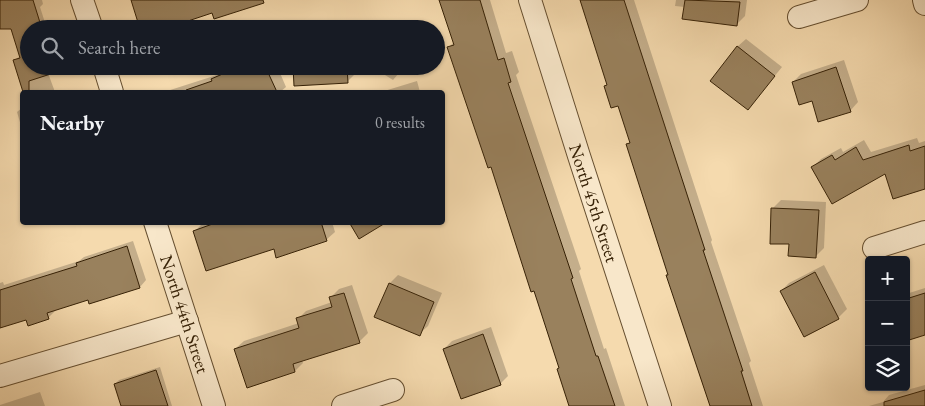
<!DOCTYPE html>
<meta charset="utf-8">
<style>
body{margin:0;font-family:"EB Garamond",serif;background:#20242c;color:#f1f3f6}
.controls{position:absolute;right:15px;bottom:15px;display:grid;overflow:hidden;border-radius:5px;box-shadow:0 1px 4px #0004}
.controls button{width:45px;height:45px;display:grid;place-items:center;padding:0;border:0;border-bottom:1px solid #363941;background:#171b24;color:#f1f3f6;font:25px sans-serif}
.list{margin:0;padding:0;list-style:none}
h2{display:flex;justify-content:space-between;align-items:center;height:65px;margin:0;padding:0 20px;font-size:21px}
h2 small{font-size:16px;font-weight:400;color:#9ea1a6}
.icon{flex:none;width:28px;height:28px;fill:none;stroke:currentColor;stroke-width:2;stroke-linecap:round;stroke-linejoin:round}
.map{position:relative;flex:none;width:925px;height:406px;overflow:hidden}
.search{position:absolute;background:#171b24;box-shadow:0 1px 4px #0004;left:20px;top:20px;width:425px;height:55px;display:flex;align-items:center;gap:12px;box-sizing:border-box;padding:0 18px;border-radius:28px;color:#9ea1a6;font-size:19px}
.panel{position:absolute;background:#171b24;box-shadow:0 1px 4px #0004;left:20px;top:90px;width:425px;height:135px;border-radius:5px}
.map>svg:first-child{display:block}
</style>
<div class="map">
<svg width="925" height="406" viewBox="0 0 925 406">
<rect width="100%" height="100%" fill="#f5daae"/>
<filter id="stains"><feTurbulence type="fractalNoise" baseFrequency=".004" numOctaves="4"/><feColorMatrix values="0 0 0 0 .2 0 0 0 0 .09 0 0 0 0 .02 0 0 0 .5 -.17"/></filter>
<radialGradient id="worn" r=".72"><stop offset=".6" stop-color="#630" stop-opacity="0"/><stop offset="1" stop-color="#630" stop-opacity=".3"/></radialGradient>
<g fill="#0003">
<path d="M0,0H42L43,4L40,7L47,29H29V66L48,73L55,92H25L14,60L21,56L8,18L0,20Z"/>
<path d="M441,0H490L506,53L512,51L519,72L516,75L581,269L579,271L604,349L606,348L625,406H571L535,290L448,48L454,42Z"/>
<path d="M580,0H634L712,240L711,242L751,361L749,363L763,406H710L667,276L669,274L628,144L631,141L619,104L605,86L608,84Z"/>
<path d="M676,0H747L745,16L737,24L685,7L675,6Z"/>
<path d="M746,39L782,67L748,109L737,47Z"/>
<path d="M844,60L858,102L850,111L812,99L793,82L801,74Z"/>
<path d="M232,66H277L286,87L280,92H164L217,75L220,71Z"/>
<path d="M294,66H355V74L347,82Z"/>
<path d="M379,66H405L393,80L377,70Z"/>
<path d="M417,81L420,92H380H381Z"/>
<path d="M22,108V129L17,112Z"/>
<path d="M917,138L919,143L925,141V188L886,172L813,167L821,159L841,148L843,152L864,140L871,152Z"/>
<path d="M781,200L826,202L824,248L816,256L790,243L772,209Z"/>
<path d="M332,222L335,232L326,240L274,248L195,231L203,223Z"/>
<path d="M133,241L146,280L140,287L89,299L55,310V311L48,318H27L0,327V283L3,282L4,285L79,261L84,257Z"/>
<path d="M824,265L847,309L838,318L804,335L781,291L789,283Z"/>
<path d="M398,275L442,293L428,326L419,334L390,283Z"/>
<path d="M352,285L368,333L359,342L302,360L303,363L295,371L235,349L244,341L299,323L298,319L306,311L332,302L330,298L339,289Z"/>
<path d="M925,288V333L906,339V294Z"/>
<path d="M491,327L508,376L500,384L444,349L452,341Z"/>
<path d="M160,367L172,406H122L115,384L119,380Z"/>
<path d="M925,385V406H869L883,402L889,395Z"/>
<path d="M40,392L45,406H0V405Z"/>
</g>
<g fill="#99815d" stroke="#362106">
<path d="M0,0H33L42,29H29V66H65L66,69L29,81V92H23L13,60L20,58L11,29H0Z"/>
<path d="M131,0H263L264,3L214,19L212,13L164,29H140Z"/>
<path d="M439,0H480L498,60L504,58L511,82L508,83L573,278L571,279L596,356H598L615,406H569L557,369L559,368L534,291L531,292L491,167L488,168L447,47L454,45Z"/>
<path d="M580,0H624L705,250H703L743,371H741L752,406H710L666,275H668L626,144L630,143L618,106L611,108L604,86L607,85Z"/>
<path d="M685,0L740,2L737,26L682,19Z"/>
<path d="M737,46L775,76L748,110L710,81Z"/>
<path d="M241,66H265L277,92H186V90L212,81L211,79Z"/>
<path d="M293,66H347L348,83L294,86Z"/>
<path d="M836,67L851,112L818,122L812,101L799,105L792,82Z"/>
<path d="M909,145L910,151L925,146V189L893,199L885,174L832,204L811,167L832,155L835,160L856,147L863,160Z"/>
<path d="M771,208L819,210L816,258L788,256L789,244H770Z"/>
<path d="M218,222H321L327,241L276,258L274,249L206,271L193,231Z"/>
<path d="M349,222H387L359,239Z"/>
<path d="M127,246L140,288L89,304L88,300L47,313L49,319L28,326L26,320L0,328V290L77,266L76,263Z"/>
<path d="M815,272L839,319L804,337L780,291Z"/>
<path d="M389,283L434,302L420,336L374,317Z"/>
<path d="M344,293L360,343L293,364L295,372L247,388L234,349L299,328L296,318L332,307L329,297Z"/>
<path d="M925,293V335L906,341V299Z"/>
<path d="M483,334L501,385L461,399L443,349Z"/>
<path d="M156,370L168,406H121L114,384Z"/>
<path d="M925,390V406H884V402Z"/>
</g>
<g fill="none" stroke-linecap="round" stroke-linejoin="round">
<defs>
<g id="minor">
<path d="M82,0L92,29"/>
<path d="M530,0L579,156L660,406"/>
<path d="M924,0L925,4"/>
<path d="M799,17L857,0"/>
<path d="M104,66L112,92"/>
<path d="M155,222L214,406"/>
<path d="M874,248L925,232"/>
<path d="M0,376L187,321"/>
<path d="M343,406L393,390"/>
</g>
</defs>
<use href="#minor" stroke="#664f30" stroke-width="24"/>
<use href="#minor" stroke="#f8e7ca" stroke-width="22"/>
</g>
<g text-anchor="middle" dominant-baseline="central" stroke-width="4.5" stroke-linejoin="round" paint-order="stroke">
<g font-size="18" fill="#362106" stroke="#f8e7ca">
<text transform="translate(594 203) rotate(72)">North 45th Street</text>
<text transform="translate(185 314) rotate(72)">North 44th Street</text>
</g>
</g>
<rect width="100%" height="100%" filter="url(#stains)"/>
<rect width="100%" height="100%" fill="url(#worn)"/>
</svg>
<div class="controls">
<button>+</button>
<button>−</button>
<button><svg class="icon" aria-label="layers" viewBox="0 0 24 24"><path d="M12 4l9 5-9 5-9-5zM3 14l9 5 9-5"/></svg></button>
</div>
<div class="search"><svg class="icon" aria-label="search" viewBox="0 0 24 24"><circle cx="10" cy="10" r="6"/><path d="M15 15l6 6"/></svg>Search here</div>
<section class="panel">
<h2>Nearby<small>0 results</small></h2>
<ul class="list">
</ul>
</section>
</div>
